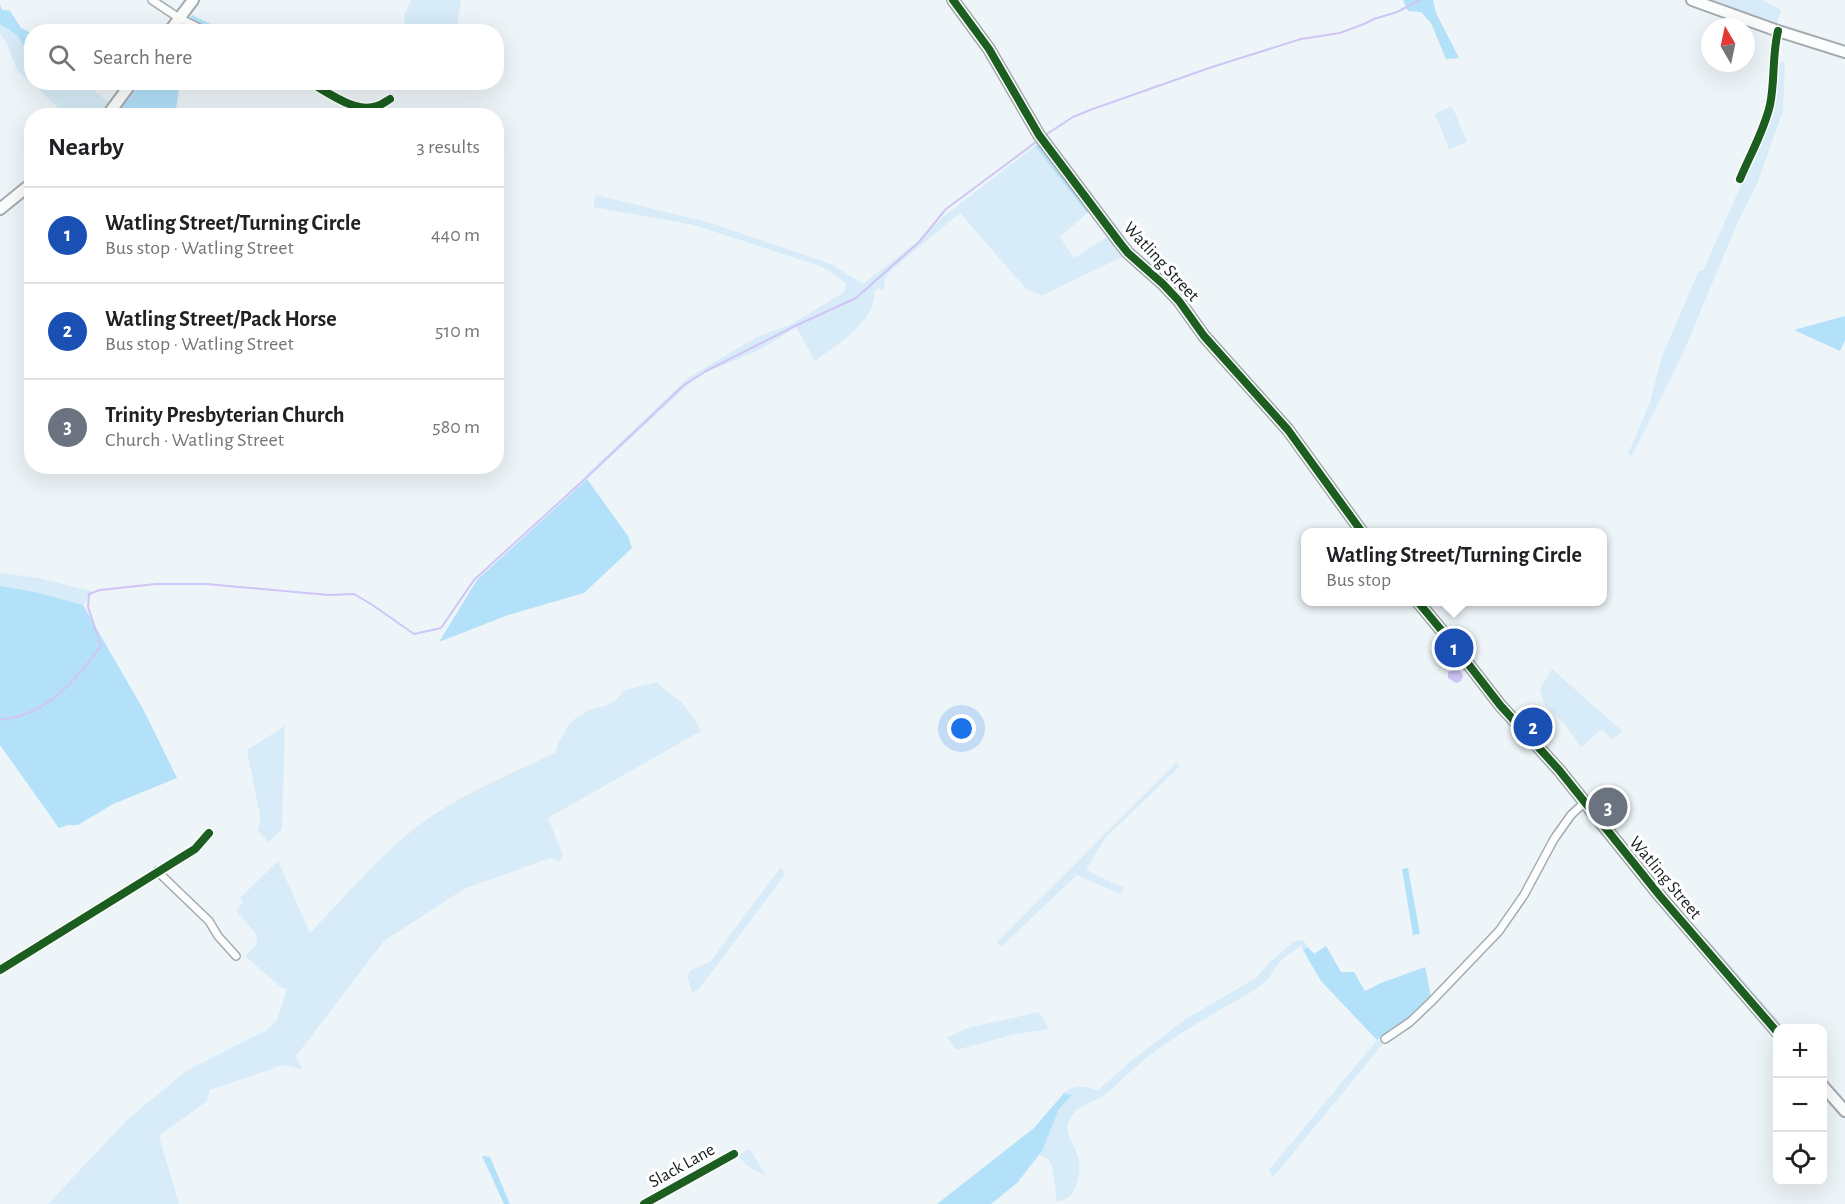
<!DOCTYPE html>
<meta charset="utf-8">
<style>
body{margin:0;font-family:"Alegreya Sans",sans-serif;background:#f6f6f6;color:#202124}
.controls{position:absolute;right:18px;bottom:18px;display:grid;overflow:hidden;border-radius:12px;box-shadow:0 6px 24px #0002}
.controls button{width:54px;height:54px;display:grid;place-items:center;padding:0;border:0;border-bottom:2px solid #e0e0e0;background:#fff;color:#202124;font:30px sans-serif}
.compass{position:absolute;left:1701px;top:18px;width:54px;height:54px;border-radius:50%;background:#fff;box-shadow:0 6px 24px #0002;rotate:351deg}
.you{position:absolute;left:962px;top:729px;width:21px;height:21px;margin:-15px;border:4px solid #fff;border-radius:50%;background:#1a73e8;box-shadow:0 0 0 9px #1a73e833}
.badge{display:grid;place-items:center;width:39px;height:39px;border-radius:50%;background:#63696c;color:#fff;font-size:20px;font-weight:700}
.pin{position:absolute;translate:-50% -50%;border:3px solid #fff;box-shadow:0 2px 6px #0006}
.popup{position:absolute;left:1301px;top:528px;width:306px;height:78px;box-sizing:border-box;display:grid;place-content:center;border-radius:12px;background:#fff;filter:drop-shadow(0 2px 4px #0005);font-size:20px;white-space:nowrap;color:#757577}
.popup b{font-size:22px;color:#202124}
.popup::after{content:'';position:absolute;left:50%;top:100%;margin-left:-12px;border:12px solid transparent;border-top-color:#fff}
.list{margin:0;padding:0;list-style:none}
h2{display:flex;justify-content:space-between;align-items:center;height:78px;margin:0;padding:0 24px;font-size:26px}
h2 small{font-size:20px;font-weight:400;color:#757577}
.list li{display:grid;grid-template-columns:39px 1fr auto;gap:18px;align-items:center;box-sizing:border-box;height:96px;padding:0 24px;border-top:2px solid #e0e0e0}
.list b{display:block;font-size:22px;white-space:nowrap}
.list p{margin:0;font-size:20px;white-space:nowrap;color:#757577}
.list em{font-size:20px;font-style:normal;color:#757577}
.icon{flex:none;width:33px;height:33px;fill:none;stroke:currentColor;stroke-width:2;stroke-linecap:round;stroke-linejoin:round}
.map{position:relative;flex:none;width:1845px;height:1204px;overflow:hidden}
.search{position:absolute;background:#fff;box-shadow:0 6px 24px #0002;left:24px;top:24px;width:480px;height:66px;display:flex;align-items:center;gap:15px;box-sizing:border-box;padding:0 21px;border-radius:24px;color:#757577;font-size:22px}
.panel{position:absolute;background:#fff;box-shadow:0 6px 24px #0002;left:24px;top:108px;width:480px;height:366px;border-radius:24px}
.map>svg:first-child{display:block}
</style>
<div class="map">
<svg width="1845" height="1204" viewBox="0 0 1845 1204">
<rect width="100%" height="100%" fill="#eef5f9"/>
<g fill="#d7ecf8">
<path d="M411,0H461L457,25L465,31L406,30L404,16Z"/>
<path d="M1713,0H1763L1781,10L1777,24Z"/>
<path d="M0,24L17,35L31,58L32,82L54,83L92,89L109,102L99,115H66L17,70L6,42L0,33Z"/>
<path d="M1775,61L1785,62L1783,111L1757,184L1738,222L1679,362L1632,456L1628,454L1650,402L1662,356L1699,270L1703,271L1769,122L1774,107Z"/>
<path d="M1452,106L1467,142L1449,149L1435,114Z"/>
<path d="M1035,146L1087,213L1060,237L1074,258L1110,235L1124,256L1043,295L1027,290L960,213L888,273L885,280L884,290L878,288L875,291C874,324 838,343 815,361L796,327L765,347L705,373L691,382L587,479L585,476L689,377L757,337L794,323L844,292L846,284L837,276L820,266L694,225L593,207L596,195L711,223L831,264L863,284L916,243L944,216Z"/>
<path d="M0,573L38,578L94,592L83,605L36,592L0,586Z"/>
<path d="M1552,669L1622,731L1612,740L1602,729L1581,747L1566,726L1544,704L1540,689Z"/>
<path d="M658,682C664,691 673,695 681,702C689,711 695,720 701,731L548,818L563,855L560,862L550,858L464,889L384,941L296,1056L302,1069L283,1065L210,1090L207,1101L159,1136L179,1204H48L127,1120L186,1071L267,1030L277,1020L287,989L282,988L245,956L256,945L257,936L236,910L243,903L240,898L278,861L310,933C344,898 376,859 414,829C456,796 508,775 555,753L559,742L569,724L577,717L589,710L608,705L615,701L625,690Z"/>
<path d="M285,726L282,829L269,842L257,830L260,823V815L247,750Z"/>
<path d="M1176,763L1180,766L1105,838L1086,870L1124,888L1120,894L1077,875L1001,947L997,942Z"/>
<path d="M1582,807L1674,919L1672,922L1580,809Z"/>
<path d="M781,867L785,875L698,990L692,992L687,976L691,970L710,962Z"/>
<path d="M1706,937L1785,1028H1780L1704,941Z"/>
<path d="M1303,940L1308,947L1303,950L1301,946C1294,951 1285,956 1279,963C1273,971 1268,981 1259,987C1225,1008 1190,1026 1158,1049C1139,1063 1123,1079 1106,1094C1096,1102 1083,1103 1075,1112C1060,1129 1071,1138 1077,1154C1082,1164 1079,1189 1069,1197C1066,1199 1060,1201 1057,1202L1052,1166L1048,1159L1039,1155L1042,1151L1059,1109L1071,1095L1064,1093C1076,1083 1083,1087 1098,1090L1130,1062L1184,1020L1256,978L1270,962L1294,941Z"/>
<path d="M1039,1012L1049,1029L1012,1035L956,1050L947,1037L968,1028Z"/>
<path d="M1377,1040L1383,1044L1275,1175L1272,1176L1269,1170Z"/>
<path d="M750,1149L766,1176L746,1165L738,1155Z"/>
</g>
<g fill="#b3e1f9">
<path d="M1403,0H1433L1436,13L1459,58L1446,59L1431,23L1421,12L1408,11Z"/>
<path d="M0,4L2,10L10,11L21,28L31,33V58L17,35L0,24Z"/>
<path d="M192,15L225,31H212L188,20Z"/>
<path d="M141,83H180L175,115H116Z"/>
<path d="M1038,144L1091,209L1087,213L1035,146Z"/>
<path d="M1845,316V340L1840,351L1794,330Z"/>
<path d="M587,479L628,536L632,548L584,593L508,615L439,642L477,580Z"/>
<path d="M0,586L36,592L83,605L143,709L177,778L113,804L78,825H68L59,828L0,745Z"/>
<path d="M1408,868L1420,934L1413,935L1402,869Z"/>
<path d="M1326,946L1341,972H1354L1365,991L1381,983L1425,967L1431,997L1410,1018L1377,1040L1321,981L1303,950L1308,947L1314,954Z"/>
<path d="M1064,1093L1072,1095L1059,1109L1042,1151L1017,1183L991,1204H937L1034,1128Z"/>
<path d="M482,1156L490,1157L510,1204H504Z"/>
</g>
<path fill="#cfc5f6" d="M1453,670H1458L1462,673L1463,677L1460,682L1456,683L1448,678V672Z"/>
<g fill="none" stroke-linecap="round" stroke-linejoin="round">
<g stroke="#cfc5f6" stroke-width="2">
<path d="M1047,134L1073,117L1090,110L1212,67L1301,39L1340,33L1364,24L1374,19L1397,12L1420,0"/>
<path d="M0,720C9,718 19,717 28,713C59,701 81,672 101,646L88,607L89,594L100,590L156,584H206L329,595L354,594L371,604L414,634L441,628L474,580L587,477L684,385L706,371L795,326L856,298L919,242L946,209L1036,142"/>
</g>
<defs>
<g id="street">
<path d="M152,0L179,18L207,32"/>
<path d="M309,82C328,92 355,114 377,106C382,105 386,101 390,99"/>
<path d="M1740,179C1750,155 1764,131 1770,105C1775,81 1772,56 1778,31"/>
<path d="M157,871L209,921L218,936L236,956"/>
<path d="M0,970L195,849L209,833"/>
<path d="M1385,1039L1410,1022L1431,1002L1499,931L1524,895L1554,839L1571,815L1584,803"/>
<path d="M644,1204L734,1154"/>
</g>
<g id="secondary">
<path d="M953,0L989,49L1039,135L1120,243L1128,253L1163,284L1179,301L1204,336L1288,430L1362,532"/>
<path d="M1692,0L1778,31L1845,52"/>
<path d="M1418,602L1452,643L1500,705L1559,770L1660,896L1778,1033"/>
<path d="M1822,1085L1845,1111"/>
</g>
<g id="primary">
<path d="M169,32L193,0"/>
<path d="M107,116L132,82"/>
<path d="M0,209L32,183"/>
</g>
</defs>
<use href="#street" stroke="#a4aaad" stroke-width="10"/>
<use href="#secondary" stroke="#a4aaad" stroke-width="14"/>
<use href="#primary" stroke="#a4aaad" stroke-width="14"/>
<use href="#street" stroke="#fcfefe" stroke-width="7"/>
<use href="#secondary" stroke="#fcfefe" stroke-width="10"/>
<use href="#primary" stroke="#fcfefe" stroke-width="10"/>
<defs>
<g id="cycleway">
<path d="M953,0L989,49L1039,135L1120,243L1128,253L1163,284L1179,301L1204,336L1288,430L1362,532"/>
<path d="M309,82C328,92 355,114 377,106C382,105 386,101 390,99"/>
<path d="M1740,179C1750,155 1764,131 1770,105C1775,81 1772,56 1778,31"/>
<path d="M1418,602L1452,643L1500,705L1559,770L1660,896L1778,1033"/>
<path d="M0,970L195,849L209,833"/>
<path d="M644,1204L734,1154"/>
</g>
</defs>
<use href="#cycleway" stroke="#fff" stroke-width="11"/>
<use href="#cycleway" stroke="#1b5e20" stroke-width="8"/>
</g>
<g text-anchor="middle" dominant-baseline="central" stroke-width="6" stroke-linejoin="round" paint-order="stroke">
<g font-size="18" fill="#181d20" stroke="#fff">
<text transform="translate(1161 262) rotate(47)">Watling Street</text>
<text transform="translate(1665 878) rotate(50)">Watling Street</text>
<text transform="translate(682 1166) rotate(-29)">Slack Lane</text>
</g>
</g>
</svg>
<div class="controls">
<button>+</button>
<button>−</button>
<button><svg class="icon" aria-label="locate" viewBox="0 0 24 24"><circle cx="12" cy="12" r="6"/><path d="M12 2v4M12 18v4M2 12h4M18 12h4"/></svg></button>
</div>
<svg class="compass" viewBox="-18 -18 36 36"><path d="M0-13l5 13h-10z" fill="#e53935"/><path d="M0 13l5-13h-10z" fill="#757577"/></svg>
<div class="you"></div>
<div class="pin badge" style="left:1454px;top:648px;background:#1a4fb4">1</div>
<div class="popup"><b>Watling Street/Turning Circle</b>Bus stop</div>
<div class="pin badge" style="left:1533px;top:727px;background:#1a4fb4">2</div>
<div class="pin badge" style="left:1608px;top:807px;background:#6b7280">3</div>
<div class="search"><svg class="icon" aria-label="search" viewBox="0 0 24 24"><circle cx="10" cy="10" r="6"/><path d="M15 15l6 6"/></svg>Search here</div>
<section class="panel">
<h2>Nearby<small>3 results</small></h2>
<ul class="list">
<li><span class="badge" style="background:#1a4fb4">1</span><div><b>Watling Street/Turning Circle</b><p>Bus stop · Watling Street</p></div><em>440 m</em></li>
<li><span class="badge" style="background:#1a4fb4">2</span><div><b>Watling Street/Pack Horse</b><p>Bus stop · Watling Street</p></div><em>510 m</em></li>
<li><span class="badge" style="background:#6b7280">3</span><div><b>Trinity Presbyterian Church</b><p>Church · Watling Street</p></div><em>580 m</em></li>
</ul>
</section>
</div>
